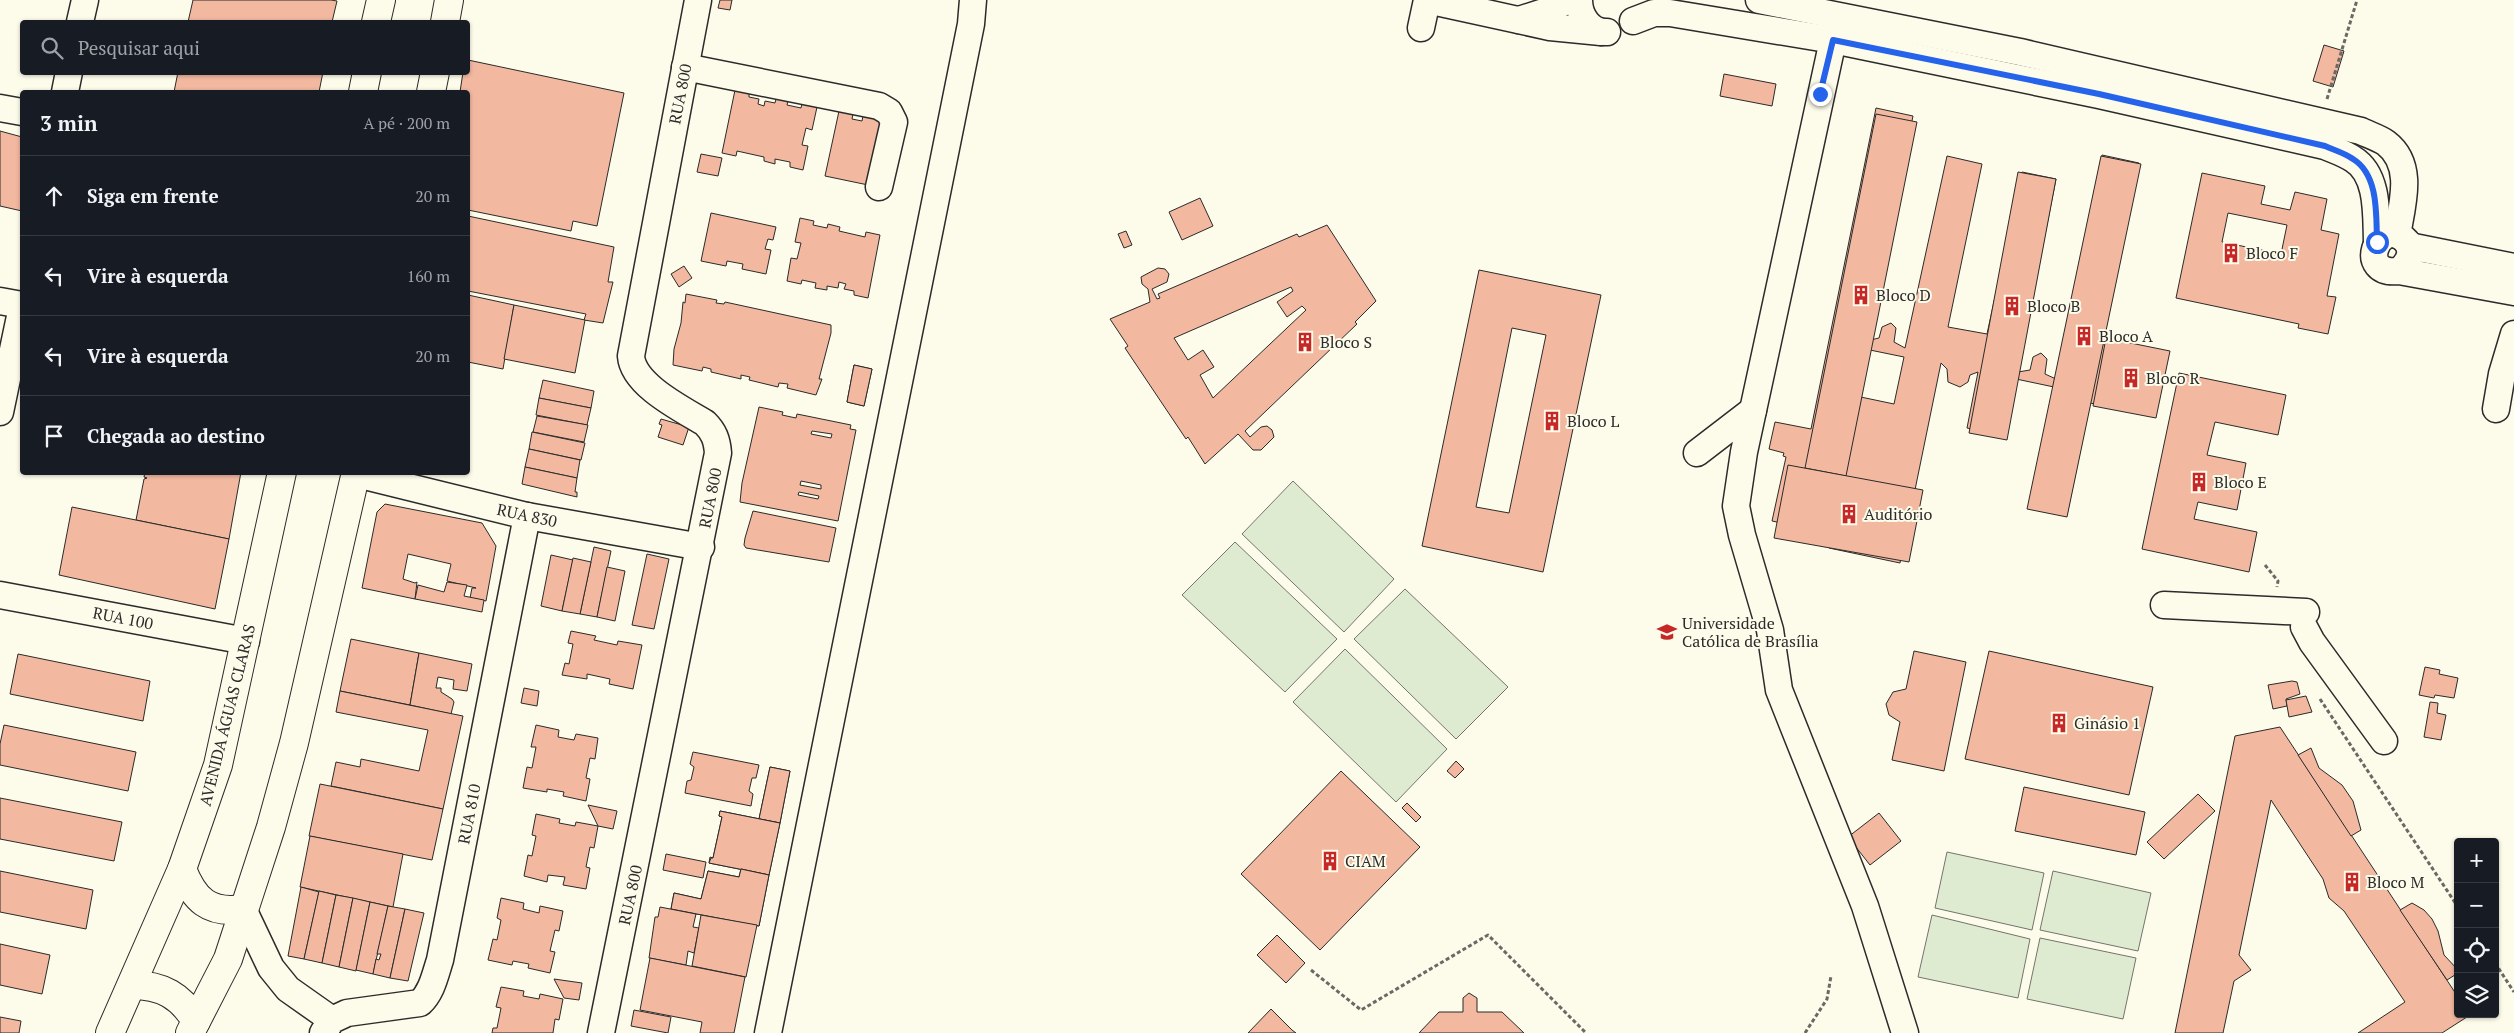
<!DOCTYPE html>
<html lang="pt">
<meta charset="utf-8">
<style>
body{margin:0;font-family:"PT Serif",serif;background:#20242c;color:#f1f3f6}
.controls{position:absolute;right:15px;bottom:15px;display:grid;overflow:hidden;border-radius:5px;box-shadow:0 1px 4px #0004}
.controls button{width:45px;height:45px;display:grid;place-items:center;padding:0;border:0;border-bottom:1px solid #363941;background:#171b24;color:#f1f3f6;font:25px sans-serif}
.stop{position:absolute;width:15px;height:15px;margin:-11px;border:4px solid #2563eb;border-radius:50%;background:#fff}
.stop.end{background:#2563eb;border-color:#fff;box-shadow:0 1px 5px #0008}
.list{margin:0;padding:0;list-style:none}
h2{display:flex;justify-content:space-between;align-items:center;height:65px;margin:0;padding:0 20px;font-size:21px}
h2 small{font-size:16px;font-weight:400;color:#9ea1a6}
.list li{display:grid;grid-template-columns:32px 1fr auto;gap:15px;align-items:center;box-sizing:border-box;height:80px;padding:0 20px;border-top:1px solid #363941}
.list b{display:block;font-size:19px;white-space:nowrap}
.list em{font-size:16px;font-style:normal;color:#9ea1a6}
.icon{flex:none;width:28px;height:28px;fill:none;stroke:currentColor;stroke-width:2;stroke-linecap:round;stroke-linejoin:round}
.map{position:relative;flex:none;width:2514px;height:1033px;overflow:hidden}
.search{position:absolute;background:#171b24;box-shadow:0 1px 4px #0004;left:20px;top:20px;width:450px;height:55px;display:flex;align-items:center;gap:12px;box-sizing:border-box;padding:0 18px;border-radius:5px;color:#9ea1a6;font-size:19px}
.panel{position:absolute;background:#171b24;box-shadow:0 1px 4px #0004;left:20px;top:90px;width:450px;height:385px;border-radius:5px}
.map>svg:first-child{display:block}
</style>
<div class="map">
<svg width="2514" height="1033" viewBox="0 0 2514 1033">
<rect width="100%" height="100%" fill="#fdfbea"/>
<g fill="#deebd1" stroke="#74746e">
<path d="M1293,481L1394,579L1344,632L1242,534Z"/>
<path d="M1235,542L1337,639L1285,692L1182,595Z"/>
<path d="M1405,589L1508,687L1456,739L1354,639Z"/>
<path d="M1345,649L1447,749L1396,802L1293,702Z"/>
<path d="M1947,852L2044,873L2032,930L1935,908Z"/>
<path d="M2053,871L2151,893L2138,951L2040,930Z"/>
<path d="M1932,915L2030,939L2018,998L1918,977Z"/>
<path d="M2040,938L2136,958L2123,1019L2027,999Z"/>
</g>
<g fill="#f2b8a0" stroke="#2b2b2b" fill-rule="evenodd">
<path d="M193,0H331L337,1L332,22H188Z"/>
<path d="M720,0H732L730,10L718,8Z"/>
<path d="M2324,45L2344,51L2333,87L2313,81Z"/>
<path d="M468,60L624,93L597,226L573,221L571,231L468,210V92H460L463,72H468Z"/>
<path d="M178,72H323L319,92H174Z"/>
<path d="M1724,74L1776,84L1772,106L1720,96Z"/>
<path d="M735,90L749,93V97L759,99L758,104L764,106L765,101L775,103L776,99L788,101L787,105L801,108L802,103L817,107L812,130L806,128L802,145L808,146L803,170L790,167V162L775,159V164L764,161V157L737,151L736,156L722,153Z"/>
<path d="M1876,108L1913,116L1866,341L1879,338L1882,327L1891,323L1896,328L1894,342L1905,348L1947,156L1982,164L1948,327L1987,334L2022,172L2056,179L2018,372L2030,370L2033,357L2041,353L2047,359L2045,374L2056,379L2102,155L2139,163L2103,340L2163,352L2151,416L2090,403L2067,515L2030,507L2054,387L2016,379L2004,436L1967,428L1978,372L1970,375L1968,382L1960,387L1948,382L1947,369L1941,363L1900,563L1829,548L1832,533L1820,531L1818,541L1808,539L1810,529L1772,521L1786,457L1783,456L1784,453L1769,449L1775,422L1811,429ZM1865,349L1904,357L1894,404L1856,396Z"/>
<path d="M839,111L853,114L852,119L862,121L863,116L886,121L873,186L825,176Z"/>
<path d="M1876,114L1917,122L1846,476L1805,468Z"/>
<path d="M0,131L22,137V211L0,206Z"/>
<path d="M701,154L722,158L718,176L697,172Z"/>
<path d="M2101,156L2141,164L2067,517L2027,509Z"/>
<path d="M2018,172L2056,179L2007,440L1969,433Z"/>
<path d="M2202,173L2265,186L2261,204L2290,210L2295,192L2327,199L2321,230L2339,234L2327,296L2336,297L2328,334L2298,328L2299,324L2176,298ZM2228,213L2287,225L2281,254L2222,242Z"/>
<path d="M1200,198L1213,226L1182,240L1169,212Z"/>
<path d="M711,213L776,227L773,240L768,239L765,249L771,250L766,274L742,269L743,264L727,261L726,266L701,261Z"/>
<path d="M468,216L614,247L608,282H613L603,323L584,320L586,314L468,291Z"/>
<path d="M800,218L814,221L813,225L827,228L828,224L840,227L839,231L865,237L866,232L880,235L868,298L854,295V291L844,289L846,284L839,282L838,288L827,286V290L815,288L816,283L802,280L801,284L787,281L791,258L797,259L801,243L795,242Z"/>
<path d="M1327,225L1376,301L1355,322L1357,324L1245,431L1250,437L1261,427L1267,426L1272,430L1274,437L1261,450H1253L1238,434L1205,464L1188,437L1186,439L1125,348L1128,346L1110,319L1150,302L1148,289L1142,284L1141,277L1158,268L1165,269L1169,274L1167,282L1152,289L1157,299L1160,298L1158,294L1297,234L1299,237ZM1291,287L1293,291L1277,302L1287,317L1302,306L1306,310L1213,398L1200,375L1214,367L1203,350L1188,360L1174,338Z"/>
<path d="M1126,231L1132,245L1124,248L1118,234Z"/>
<path d="M684,266L692,278L679,287L671,274Z"/>
<path d="M1479,270L1601,295L1543,572L1422,546ZM1512,328L1546,335L1509,513L1476,507Z"/>
<path d="M686,294L717,300L716,303L724,304L725,302L831,325V333L819,379H822L816,395L787,388L788,384L779,383L778,387L749,380L750,377L741,375V379L711,372V369L703,367L702,371L673,365L674,349L681,323L683,302L685,303Z"/>
<path d="M468,295L514,305L503,369L468,362Z"/>
<path d="M514,305L585,320L575,373L504,359Z"/>
<path d="M2106,338L2170,351L2156,418L2093,406Z"/>
<path d="M854,365L872,369L864,406L847,402Z"/>
<path d="M854,365L872,369L864,406L847,402Z"/>
<path d="M2179,373L2286,395L2278,435L2215,422L2207,455L2246,463L2237,510L2198,502L2194,519L2257,532L2249,572L2142,549Z"/>
<path d="M543,380L594,391L591,408L539,398Z"/>
<path d="M539,398L591,408L587,425L536,415Z"/>
<path d="M759,407L783,412L782,415L796,418L797,414L851,425L850,429L856,430L838,521L740,502L742,483ZM812,431L832,434L831,438L811,434ZM801,481L821,485V489L800,485ZM799,492L819,496L818,499L798,495Z"/>
<path d="M537,416L588,425L584,442L533,432Z"/>
<path d="M661,419L689,427L683,445L658,437L662,425L659,424Z"/>
<path d="M532,432L585,443L581,460L529,449Z"/>
<path d="M529,449L580,460L577,478L525,467Z"/>
<path d="M1788,465L1923,490L1909,562L1774,538Z"/>
<path d="M525,467L577,478L575,492H577V497L522,484Z"/>
<path d="M145,472H241L229,539L136,520L144,479L147,478L144,477Z"/>
<path d="M385,504L482,523L496,546L486,601L470,598L472,588H476L447,581L451,564L408,554L403,579L415,583L417,582L415,599L362,588L377,512Z"/>
<path d="M72,507L229,539L215,609L59,575Z"/>
<path d="M753,511L836,528L829,562L746,548L744,545L745,538Z"/>
<path d="M594,547L611,551L597,617L580,614Z"/>
<path d="M647,554L669,559L654,629L632,625Z"/>
<path d="M551,555L573,560L562,611L541,606Z"/>
<path d="M573,558L591,562L580,614L562,611Z"/>
<path d="M607,567L625,571L615,621L597,617Z"/>
<path d="M447,582L467,585L464,596L484,600L482,612L415,599L418,585L444,592Z"/>
<path d="M571,631L596,636L594,640L617,645L618,641L642,645L633,689L609,684L610,679L587,674V679L562,675L565,663L569,664L573,644L568,643Z"/>
<path d="M351,639L419,653L410,705L340,691Z"/>
<path d="M1914,651L1966,662L1944,771L1892,760L1900,722L1889,715L1886,704L1893,692L1906,689Z"/>
<path d="M1989,651L2153,687L2129,795L1965,759Z"/>
<path d="M419,653L472,664L467,691L453,689L454,680L438,677L436,688H441V692L452,699L454,702L451,714L410,705Z"/>
<path d="M18,654L150,681L143,721L10,694Z"/>
<path d="M2425,667L2440,670L2439,674L2458,678L2454,698L2435,695L2434,698L2419,695Z"/>
<path d="M2292,681L2297,682L2300,694L2286,699L2287,706L2273,709L2268,685Z"/>
<path d="M524,688L539,691L537,706L521,703Z"/>
<path d="M340,691L463,716L443,809L331,786L336,762L360,767L361,759L419,771L428,730L336,712Z"/>
<path d="M2306,696L2312,712L2289,717L2286,700Z"/>
<path d="M2430,702L2438,703L2437,713L2446,715L2441,740L2424,737Z"/>
<path d="M4,725L136,752L128,791L0,765V744Z"/>
<path d="M536,725L559,730L558,737L574,740L576,734L598,738L595,759L590,758L586,778L590,779L586,801L563,796L564,792L547,789V792L523,788L527,767L532,768L536,747H531Z"/>
<path d="M2280,727L2458,997V1014L2470,1015L2442,1033H2358L2405,1002L2344,911L2329,898L2323,879L2271,800L2239,955L2251,970L2234,981L2223,1033H2175L2235,736Z"/>
<path d="M2311,748L2319,768L2342,785L2353,801L2361,830L2351,836L2298,755Z"/>
<path d="M693,752L759,765L756,778H752L749,791L753,794L751,806L685,793L687,781L691,780L694,767L690,764Z"/>
<path d="M1456,761L1464,769L1455,778L1447,771Z"/>
<path d="M770,767L790,771L780,823L759,819Z"/>
<path d="M770,767L790,771L780,823L759,819Z"/>
<path d="M1341,771L1420,847L1320,950L1241,874Z"/>
<path d="M320,784L443,809L432,860L309,836Z"/>
<path d="M2024,787L2145,812L2136,855L2015,831Z"/>
<path d="M2198,794L2215,811L2164,859L2147,842Z"/>
<path d="M0,798L122,822L114,861L0,839Z"/>
<path d="M1407,803L1421,817L1416,822L1402,808Z"/>
<path d="M588,805L617,811L613,829L598,826Z"/>
<path d="M720,811L780,823L769,875L709,863L710,857L713,858L722,817L719,816Z"/>
<path d="M720,811L780,823L769,875L709,863L711,858H713L722,817L719,816Z"/>
<path d="M1879,813L1901,841L1870,865L1848,837Z"/>
<path d="M536,814L560,819L559,823L575,826L576,822L598,826L594,848L590,847L586,867L590,868L586,889L563,885L565,877L548,875L547,882L524,876L528,855L532,856L536,836L532,835Z"/>
<path d="M310,836L403,854L393,907L300,887Z"/>
<path d="M666,854L706,862L703,878L663,870Z"/>
<path d="M741,869L769,875L759,926L671,909L674,893L701,899L708,871L739,877Z"/>
<path d="M741,869L769,875L759,926L671,909L674,893L701,899L708,871L739,877Z"/>
<path d="M0,871L93,890L86,929L0,912Z"/>
<path d="M301,887L319,892L304,959L288,956Z"/>
<path d="M319,891L336,895L322,963L304,959Z"/>
<path d="M336,895L353,898L339,967L322,963Z"/>
<path d="M353,898L370,902L356,971L339,967Z"/>
<path d="M501,898L524,903L523,909L539,913L540,906L563,911L559,931L555,930L550,951L555,952L550,973L528,968L529,964L513,961L512,965L488,960L493,939L497,940L501,920L497,918Z"/>
<path d="M370,902L388,906L373,974L356,970Z"/>
<path d="M2412,903L2424,910L2432,919L2438,931L2444,955L2458,970V973L2447,980L2400,910Z"/>
<path d="M388,906L405,909L390,978L373,974L376,959L379,960L381,954H377Z"/>
<path d="M660,907L696,914L693,927L699,928L694,953L688,951L686,965L649,958L655,917H658Z"/>
<path d="M405,909L424,913L408,981L390,978Z"/>
<path d="M701,915L757,925L746,977L692,966Z"/>
<path d="M1277,935L1305,963L1286,983L1257,955Z"/>
<path d="M0,944L50,955L42,994L0,985Z"/>
<path d="M650,958L745,977L734,1033H700L702,1022L640,1010Z"/>
<path d="M554,979L582,983L579,1000L564,998Z"/>
<path d="M501,987L524,991L523,996L539,999L540,994L563,999L559,1020L555,1019L553,1033H492L493,1028H497L501,1008L496,1007Z"/>
<path d="M1469,993L1477,998V1012H1502L1524,1033H1419L1439,1012H1463V998Z"/>
<path d="M1271,1009L1292,1030L1296,1033H1248Z"/>
<path d="M634,1010L671,1017L668,1033L631,1026Z"/>
<path d="M0,1017L21,1021L19,1033H0Z"/>
</g>
<g fill="none" stroke-linecap="round" stroke-linejoin="round">
<defs>
<g id="minor">
<path d="M1427,0L1550,27L1601,32"/>
<path d="M1579,0C1579,16 1590,33 1607,32"/>
<path d="M1759,0L2020,52L2361,131C2369,135 2379,138 2386,143C2415,165 2402,205 2397,235"/>
<path d="M1519,20L1547,11L1568,0"/>
<path d="M1633,21L1654,13H1670L1833,40L2099,95L2325,146C2334,150 2344,153 2353,159C2379,175 2376,215 2377,242"/>
<path d="M80,22L85,0"/>
<path d="M1421,28L1427,0"/>
<path d="M1833,40L1744,452L1736,506L1742,535L1770,630L1779,690L1865,906L1905,1033"/>
<path d="M685,67L879,106L889,112L894,122L879,187"/>
<path d="M65,92L69,72"/>
<path d="M0,108L22,112"/>
<path d="M2409,246L2514,267"/>
<path d="M2399,271C2409,263 2416,249 2404,239C2378,217 2355,276 2399,271L2514,292"/>
<path d="M0,301L22,305"/>
<path d="M2496,409L2502,374L2514,334"/>
<path d="M0,412L22,307"/>
<path d="M1697,453L1753,410"/>
<path d="M356,474L527,516L701,547"/>
<path d="M0,595L246,641"/>
<path d="M2164,605L2306,612"/>
<path d="M2304,627L2312,642L2384,741"/>
<path d="M243,909L271,968L288,989L332,1020"/>
<path d="M323,1033L332,1020L347,1013L420,1003C432,992 435,975 440,960L527,516"/>
<path d="M601,1033L718,453C717,440 714,432 705,423C682,409 633,385 631,356L698,0"/>
<path d="M768,1033L971,24L973,0"/>
</g>
<g id="major">
<path d="M376,22L381,0"/>
<path d="M445,22L449,0"/>
<path d="M363,92L367,72"/>
<path d="M431,92L435,72"/>
<path d="M182,869C194,900 209,914 243,909"/>
<path d="M132,985C162,985 181,996 196,1021"/>
<path d="M110,1033L182,869L218,765L282,472"/>
<path d="M190,1033L228,959L271,827L294,743L356,472"/>
</g>
</defs>
<use href="#minor" stroke="#2b2b2b" stroke-width="29"/>
<use href="#major" stroke="#2b2b2b" stroke-width="30"/>
<g stroke="#6a6964" stroke-width="3" stroke-dasharray="4 2.5" stroke-linecap="butt">
<path d="M2327,99L2357,0"/>
<path d="M2265,565L2278,581L2277,587"/>
<path d="M2320,699L2458,907"/>
<path d="M2495,963L2514,992"/>
<path d="M1311,970L1361,1010L1488,935L1586,1033"/>
<path d="M1805,1033L1827,999L1831,976"/>
</g>
<use href="#minor" stroke="#fdfbea" stroke-width="26"/>
<use href="#major" stroke="#fdfbea" stroke-width="28"/>
</g>
<g fill="none" stroke-linecap="round" stroke-linejoin="round">
<path stroke="#2563eb" stroke-width="6" d="M1820,94L1833,40L2099,94L2325,146C2334,150 2345,153 2353,159C2379,175 2376,215 2377,242"/>
</g>
<defs>
<symbol id="building-bare" viewBox="-9 -9 18 18"><path d="M-4-6H4V6H1V3H-1V6H-4ZM-2.5-4.3h1.7v1.8h-1.7ZM.8-4.3h1.7v1.8H.8ZM-2.5-1h1.7V.8h-1.7ZM.8-1h1.7V.8H.8Z" fill="#c62828" stroke="#fdfbea" stroke-width="2.5" paint-order="stroke"/></symbol>
<symbol id="university-bare" viewBox="-9 -9 18 18"><path d="M0-5L7-2L0 1L-7-2ZM-4 1L0 2.5L4 1V4Q0 6-4 4Z" fill="#c62828" stroke="#fdfbea" stroke-width="2.5" paint-order="stroke"/></symbol>
</defs>
<g fill-rule="evenodd">
<use href="#building-bare" x="2217" y="239" width="28" height="28"/>
<use href="#building-bare" x="1847" y="281" width="28" height="28"/>
<use href="#building-bare" x="1998" y="292" width="28" height="28"/>
<use href="#building-bare" x="2070" y="322" width="28" height="28"/>
<use href="#building-bare" x="1291" y="328" width="28" height="28"/>
<use href="#building-bare" x="2117" y="364" width="28" height="28"/>
<use href="#building-bare" x="1538" y="407" width="28" height="28"/>
<use href="#building-bare" x="2185" y="468" width="28" height="28"/>
<use href="#building-bare" x="1835" y="500" width="28" height="28"/>
<use href="#university-bare" x="1653" y="618" width="28" height="28"/>
<use href="#building-bare" x="2045" y="709" width="28" height="28"/>
<use href="#building-bare" x="1316" y="847" width="28" height="28"/>
<use href="#building-bare" x="2338" y="868" width="28" height="28"/>
</g>
<g text-anchor="middle" dominant-baseline="central" stroke-width="4" stroke-linejoin="round" paint-order="stroke">
<g font-size="16" fill="#2b2b2b" stroke="#fdfbea">
<text transform="translate(680 94) rotate(-79)">RUA 800</text>
<text transform="translate(710 498) rotate(-79)">RUA 800</text>
<text transform="translate(527 515) rotate(12)">RUA 830</text>
<text transform="translate(123 618) rotate(11)">RUA 100</text>
<text transform="translate(227 715) rotate(-76)">AVENIDA ÁGUAS CLARAS</text>
<text transform="translate(469 814) rotate(-79)">RUA 810</text>
<text transform="translate(630 895) rotate(-78)">RUA 800</text>
</g>
<g font-size="16" fill="#2b2b2b" stroke="#fdfbea" text-anchor="start">
<text x="2246" y="253">Bloco F</text>
<text x="1876" y="295">Bloco D</text>
<text x="2027" y="306">Bloco B</text>
<text x="2099" y="336">Bloco A</text>
<text x="1320" y="342">Bloco S</text>
<text x="2146" y="378">Bloco R</text>
<text x="1567" y="421">Bloco L</text>
<text x="2214" y="482">Bloco E</text>
<text x="1864" y="514">Auditório</text>
<text x="1682" y="623">Universidade<tspan x="1682" dy="18">Católica de Brasília</tspan></text>
<text x="2074" y="723">Ginásio 1</text>
<text x="1345" y="861">CIAM</text>
<text x="2367" y="882">Bloco M</text>
</g>
</g>
</svg>
<div class="controls">
<button>+</button>
<button>−</button>
<button><svg class="icon" aria-label="locate" viewBox="0 0 24 24"><circle cx="12" cy="12" r="6"/><path d="M12 2v4M12 18v4M2 12h4M18 12h4"/></svg></button>
<button><svg class="icon" aria-label="layers" viewBox="0 0 24 24"><path d="M12 4l9 5-9 5-9-5zM3 14l9 5 9-5"/></svg></button>
</div>
<div class="stop" style="left:2377px;top:242px"></div>
<div class="stop end" style="left:1820px;top:94px"></div>
<div class="search"><svg class="icon" aria-label="search" viewBox="0 0 24 24"><circle cx="10" cy="10" r="6"/><path d="M15 15l6 6"/></svg>Pesquisar aqui</div>
<section class="panel">
<h2>3 min<small>A pé · 200 m</small></h2>
<ul class="list">
<li><svg class="icon" aria-label="ahead" viewBox="0 0 24 24"><path d="M12 20V5M6 11l6-6 6 6"/></svg><div><b>Siga em frente</b></div><em>20 m</em></li>
<li><svg class="icon" aria-label="left" viewBox="0 0 24 24"><path d="M17 20v-9H6M10 6l-5 5 5 5"/></svg><div><b>Vire à esquerda</b></div><em>160 m</em></li>
<li><svg class="icon" aria-label="left" viewBox="0 0 24 24"><path d="M17 20v-9H6M10 6l-5 5 5 5"/></svg><div><b>Vire à esquerda</b></div><em>20 m</em></li>
<li><svg class="icon" aria-label="arrive" viewBox="0 0 24 24"><path d="M6 21V4h12l-3 4 3 4H6"/></svg><div><b>Chegada ao destino</b></div></li>
</ul>
</section>
</div>
